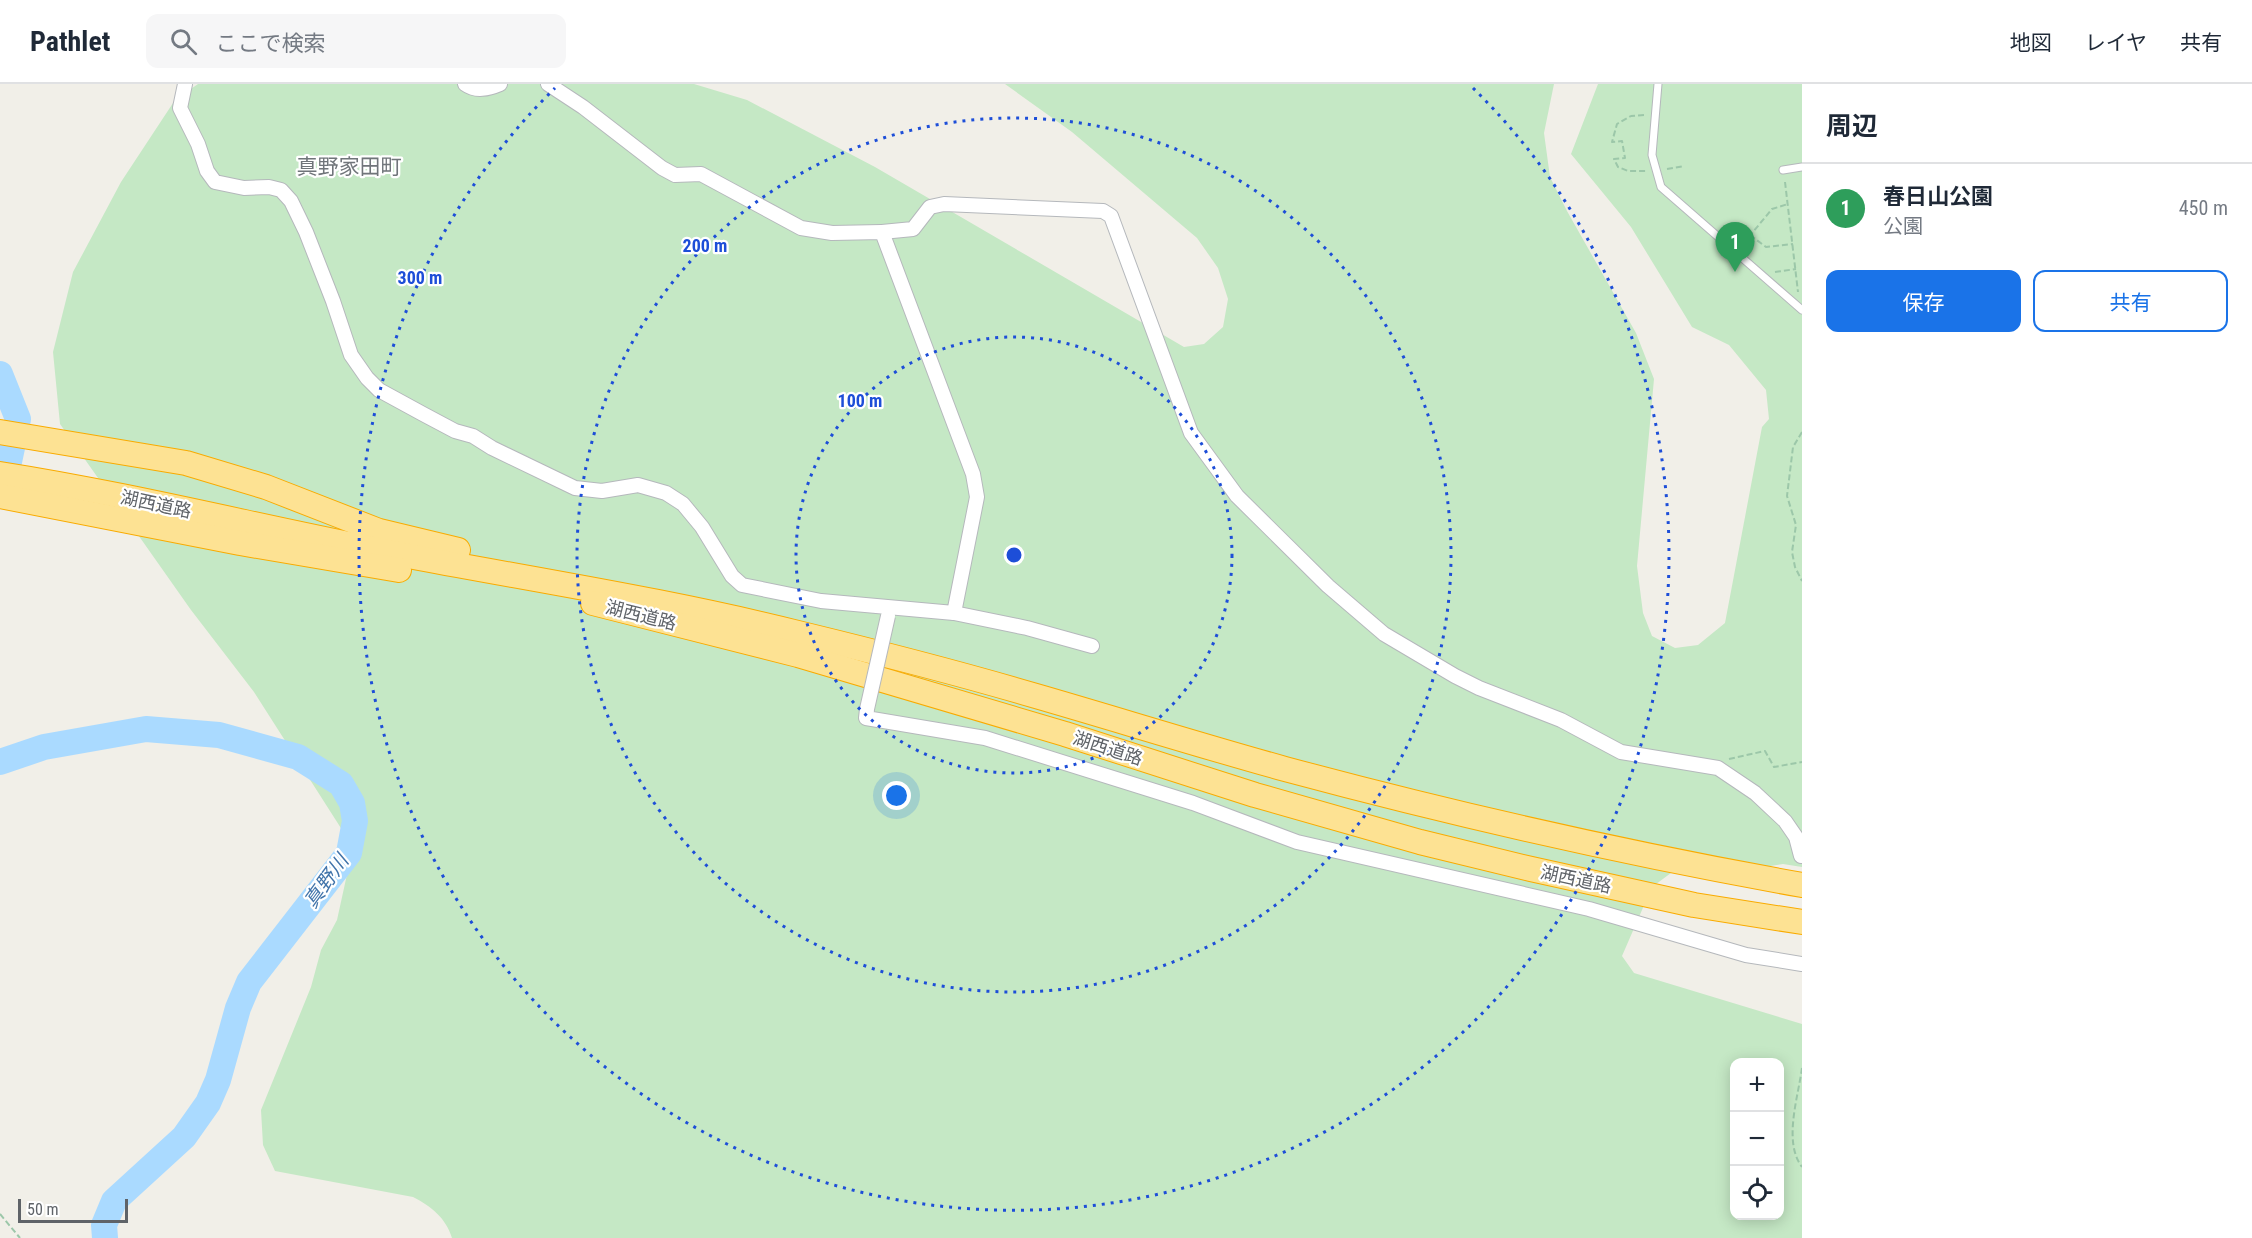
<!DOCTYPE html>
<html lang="ja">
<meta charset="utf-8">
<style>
body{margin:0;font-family:"Roboto Condensed","Noto Sans JP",sans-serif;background:#f6f6f7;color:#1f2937}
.controls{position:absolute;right:18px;bottom:18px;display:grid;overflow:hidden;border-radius:12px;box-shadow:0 3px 15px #0003}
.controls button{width:54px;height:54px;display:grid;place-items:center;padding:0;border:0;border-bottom:2px solid #e0e1e3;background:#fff;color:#1f2937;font:30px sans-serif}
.scale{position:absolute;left:18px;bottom:15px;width:110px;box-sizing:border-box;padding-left:6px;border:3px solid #5f6368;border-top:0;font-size:16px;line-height:21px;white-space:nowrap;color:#5f6368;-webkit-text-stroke:4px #fff;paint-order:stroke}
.you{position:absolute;left:897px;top:712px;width:21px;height:21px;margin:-15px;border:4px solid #fff;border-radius:50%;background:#1a73e8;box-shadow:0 0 0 9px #1a73e833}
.badge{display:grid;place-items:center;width:39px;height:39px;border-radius:50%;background:#1a73e8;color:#fff;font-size:20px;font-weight:700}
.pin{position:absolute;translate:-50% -50px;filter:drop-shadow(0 2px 3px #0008)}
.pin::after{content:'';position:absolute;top:32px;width:21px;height:18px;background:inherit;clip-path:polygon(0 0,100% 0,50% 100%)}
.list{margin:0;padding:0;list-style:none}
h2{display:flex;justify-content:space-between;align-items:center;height:78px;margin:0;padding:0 24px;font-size:26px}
h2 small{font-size:20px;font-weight:400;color:#747a83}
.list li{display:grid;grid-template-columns:39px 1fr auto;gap:18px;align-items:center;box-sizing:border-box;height:90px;padding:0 24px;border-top:2px solid #e0e1e3}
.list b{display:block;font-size:22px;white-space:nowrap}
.list p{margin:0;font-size:20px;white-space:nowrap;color:#747a83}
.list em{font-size:20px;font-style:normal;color:#747a83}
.actions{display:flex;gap:12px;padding:18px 24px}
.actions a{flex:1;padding:14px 0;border:2px solid #1a73e8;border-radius:12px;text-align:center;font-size:21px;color:#1a73e8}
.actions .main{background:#1a73e8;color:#fff}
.icon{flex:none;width:33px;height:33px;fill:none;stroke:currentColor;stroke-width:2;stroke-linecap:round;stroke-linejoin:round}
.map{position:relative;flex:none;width:1802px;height:1154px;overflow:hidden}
header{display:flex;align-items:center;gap:36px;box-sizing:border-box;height:84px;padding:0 30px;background:#fff;border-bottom:2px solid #e0e1e3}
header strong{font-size:28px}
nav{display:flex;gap:33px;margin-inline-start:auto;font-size:21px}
.search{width:420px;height:54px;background:#f6f6f7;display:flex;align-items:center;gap:15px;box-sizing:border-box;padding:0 21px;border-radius:12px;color:#747a83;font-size:22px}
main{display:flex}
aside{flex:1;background:#fff}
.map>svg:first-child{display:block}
</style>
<header>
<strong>Pathlet</strong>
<div class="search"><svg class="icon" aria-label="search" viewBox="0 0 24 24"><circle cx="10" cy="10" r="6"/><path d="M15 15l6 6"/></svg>ここで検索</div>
<nav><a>地図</a><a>レイヤ</a><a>共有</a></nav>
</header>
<main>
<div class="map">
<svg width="1802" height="1154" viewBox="0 0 1802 1154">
<rect width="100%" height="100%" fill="#f1efe8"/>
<path fill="#c5e8c5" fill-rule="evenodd" d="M198,0H694L747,16L875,83L1184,263L1204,260L1223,243L1228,215L1218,184L1197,154L1072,48L1005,0H1554L1544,49L1550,93L1567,127L1636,249L1654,295L1637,482L1643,529L1652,552L1675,564L1698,561L1725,539L1762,343L1769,335L1766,306L1729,261L1692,243L1631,143L1571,70L1598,0H1802V783L1783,780L1732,788L1708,778L1671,789L1652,803L1622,872L1634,889L1802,940V1154H452C446,1134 431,1122 413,1113L275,1087L263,1061L261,1026L311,903L321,866L337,836L353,763L254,608L191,526L60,340L53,268L73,188L121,98L175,16ZM1734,978H1780V1132H1734Z"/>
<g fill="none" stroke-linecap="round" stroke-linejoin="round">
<g stroke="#aadaff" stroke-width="26">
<path d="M0,290L18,335L6,392L0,394"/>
<path d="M0,678L44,663L146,645L219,651L298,673L341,700L352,719L355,737L349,769L249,898L238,924L218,996L208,1019L184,1053L114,1117L104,1141L105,1154"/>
</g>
<defs>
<g id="service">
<path d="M1658,0L1652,71L1661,103L1802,226"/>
<path d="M1783,86L1802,83"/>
</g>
<g id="minor">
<path d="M185,0L180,24L198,60L207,87L215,98L244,104L269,103L281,106L291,117L306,148L333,217L351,271L367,294L379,306L423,330L455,347L473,352L492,364L575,404L602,407L638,401L666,409L683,420L702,443L732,492L742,501L821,517L954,529L977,413L973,390L882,148L832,149L801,144L701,90L675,91L662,84L583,23L548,0"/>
<path d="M465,0C476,8 488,5 500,0"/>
<path d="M882,148L913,145L930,123L944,120L1103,127L1111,132L1191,349L1237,412L1328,502L1384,550L1455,592L1479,604L1561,636L1621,668L1718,684L1755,709L1785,737L1796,753L1801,772"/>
<path d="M954,529L1027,544L1092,562"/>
<path d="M867,625L866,634L985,654L1193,719L1297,758L1589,825L1746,871L1802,880"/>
</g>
<g id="motorway">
<path d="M0,348L186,379L266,403L379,447L458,466"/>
<path d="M0,390C141,412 279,448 419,474C547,498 675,518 802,550C880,569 958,589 1036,612C1119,636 1202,662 1285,685C1456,731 1628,770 1802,801"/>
<path d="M0,412L240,459L399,486"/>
<path d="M593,519L798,571L1065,650L1255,711L1420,758L1531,785L1694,821L1802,838"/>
</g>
</defs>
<use href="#service" stroke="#b5b8bc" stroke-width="9"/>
<use href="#minor" stroke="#b5b8bc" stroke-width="16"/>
<use href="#motorway" stroke="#f9ab00" stroke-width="26"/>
<g stroke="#9cc7a9" stroke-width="2" stroke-dasharray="6 3" stroke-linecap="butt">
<path d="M1644,31L1631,32L1617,40L1612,58L1622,57L1625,74L1614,75L1618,83L1628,87H1646"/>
<path d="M1667,85L1684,82"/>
<path d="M1785,98L1798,208"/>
<path d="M1750,151L1766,163L1793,160"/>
<path d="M1743,160L1772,125L1788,120"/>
<path d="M1775,188L1796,185"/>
<path d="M1802,348L1793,363L1787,412L1796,441L1792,468L1795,483L1802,497"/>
<path d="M1729,675L1765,667L1774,683L1802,678"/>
<path d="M1802,984C1798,1014 1783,1058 1802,1083"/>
<path d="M0,1130L20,1154"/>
</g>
<use href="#service" stroke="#fff" stroke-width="7"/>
<use href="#minor" stroke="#fff" stroke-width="14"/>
<use href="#motorway" stroke="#fde293" stroke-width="24"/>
<defs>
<path id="minor-bridge" d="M867,625L888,532"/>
</defs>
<use href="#minor-bridge" stroke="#b5b8bc" stroke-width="16" stroke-linecap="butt"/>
<use href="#minor-bridge" stroke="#fff" stroke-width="14"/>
</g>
<g fill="none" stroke="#1d4ed8" stroke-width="3" stroke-dasharray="3 6">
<circle cx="1014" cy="471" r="218"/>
<circle cx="1014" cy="471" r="437"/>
<path d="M1473 4A655 655 0 1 1 555 4"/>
</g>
<g text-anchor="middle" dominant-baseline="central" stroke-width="4.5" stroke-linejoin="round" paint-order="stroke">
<g font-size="18" fill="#5f6368" stroke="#fff">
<text transform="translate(156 420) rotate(12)">湖西道路</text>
<text transform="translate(641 531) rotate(14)">湖西道路</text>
<text transform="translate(1108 664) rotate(18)">湖西道路</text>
<text transform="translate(1576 795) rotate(12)">湖西道路</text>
</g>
<g font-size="20" font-style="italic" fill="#4174aa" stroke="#fff">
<text transform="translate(326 797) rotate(-54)">真野川</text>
</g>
<g font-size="21" fill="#70757a" stroke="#fff">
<text x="349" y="83">真野家田町</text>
</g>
</g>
<circle cx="1014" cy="471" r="9" fill="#1d4ed8" stroke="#fff" stroke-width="3"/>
<g font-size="18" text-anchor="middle" font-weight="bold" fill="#1d4ed8" stroke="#fff" stroke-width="4.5" stroke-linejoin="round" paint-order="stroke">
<text x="705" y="168">200 m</text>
<text x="420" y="200">300 m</text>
<text x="860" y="323">100 m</text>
</g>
</svg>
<div class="controls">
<button>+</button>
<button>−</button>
<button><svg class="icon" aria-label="locate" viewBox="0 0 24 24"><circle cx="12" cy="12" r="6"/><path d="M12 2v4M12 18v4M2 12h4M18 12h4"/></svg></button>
</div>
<div class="scale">50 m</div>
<div class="you"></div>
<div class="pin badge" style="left:1735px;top:188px;background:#2e9e5b">1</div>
</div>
<aside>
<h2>周辺<small></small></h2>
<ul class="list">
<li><span class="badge" style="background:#2e9e5b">1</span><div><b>春日山公園</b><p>公園</p></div><em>450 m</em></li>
</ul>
<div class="actions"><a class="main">保存</a><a>共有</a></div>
</aside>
</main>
